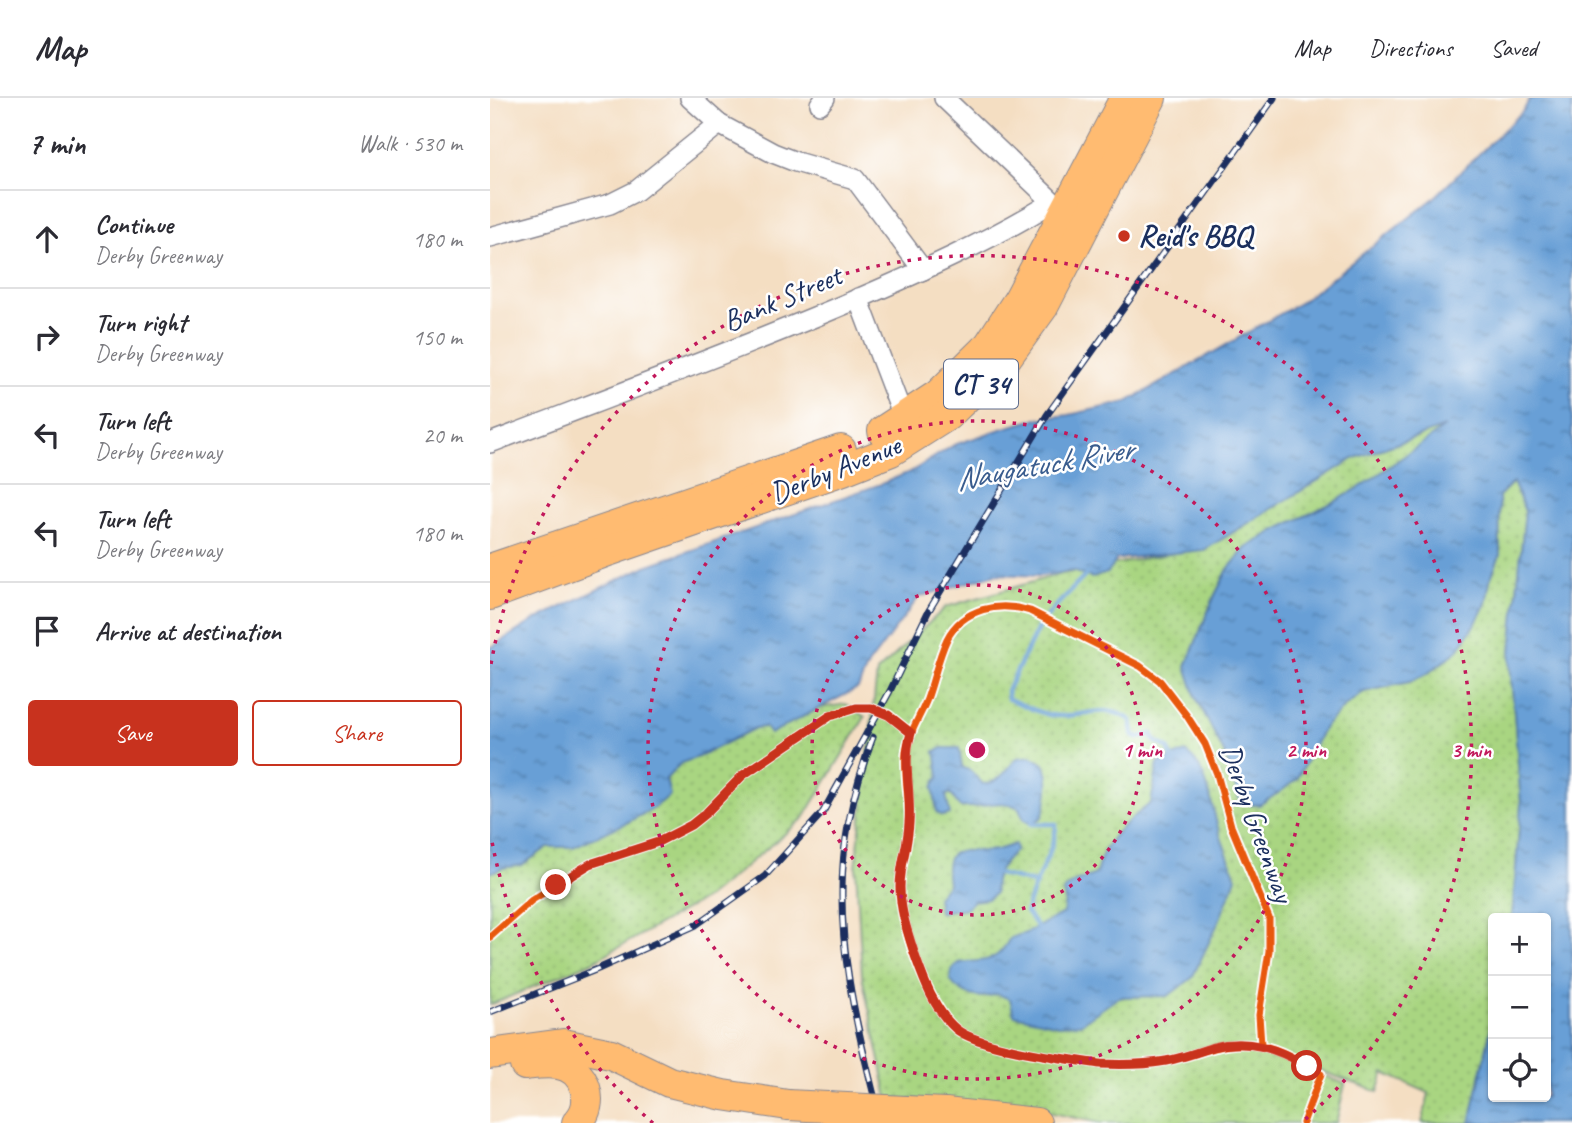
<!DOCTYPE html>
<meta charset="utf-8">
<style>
body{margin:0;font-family:Caveat,sans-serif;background:#f7f7f7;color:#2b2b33}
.controls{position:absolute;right:21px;bottom:21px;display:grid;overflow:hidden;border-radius:7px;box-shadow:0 2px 5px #0004}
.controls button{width:63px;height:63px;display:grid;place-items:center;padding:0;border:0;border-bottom:2px solid #e1e1e2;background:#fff;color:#2b2b33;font:35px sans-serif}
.stop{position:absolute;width:21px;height:21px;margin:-16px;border:5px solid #c8321e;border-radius:50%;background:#fff}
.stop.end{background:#c8321e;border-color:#fff;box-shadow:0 2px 7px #0008}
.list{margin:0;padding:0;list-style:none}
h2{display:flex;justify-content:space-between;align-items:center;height:91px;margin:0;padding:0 28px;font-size:30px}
h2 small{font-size:23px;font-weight:400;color:#7c7c81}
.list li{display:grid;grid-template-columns:46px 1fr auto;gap:21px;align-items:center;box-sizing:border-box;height:98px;padding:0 28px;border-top:2px solid #e1e1e2}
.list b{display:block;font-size:26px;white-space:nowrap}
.list p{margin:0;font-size:23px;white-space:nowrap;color:#7c7c81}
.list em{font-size:23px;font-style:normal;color:#7c7c81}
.actions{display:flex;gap:14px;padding:21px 28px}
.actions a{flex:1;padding:16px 0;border:2px solid #c8321e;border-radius:7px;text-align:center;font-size:24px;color:#c8321e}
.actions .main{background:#c8321e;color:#fff}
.icon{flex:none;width:38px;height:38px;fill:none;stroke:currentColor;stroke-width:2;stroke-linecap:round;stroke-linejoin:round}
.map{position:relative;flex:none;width:1082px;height:1025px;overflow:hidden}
header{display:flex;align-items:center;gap:42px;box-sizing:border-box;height:98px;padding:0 35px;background:#fff;border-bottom:2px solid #e1e1e2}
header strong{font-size:33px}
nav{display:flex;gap:38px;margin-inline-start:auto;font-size:24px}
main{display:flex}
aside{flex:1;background:#fff}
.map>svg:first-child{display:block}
</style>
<header>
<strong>Map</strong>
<nav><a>Map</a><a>Directions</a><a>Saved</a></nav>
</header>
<main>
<aside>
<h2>7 min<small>Walk · 530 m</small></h2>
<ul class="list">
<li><svg class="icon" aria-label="ahead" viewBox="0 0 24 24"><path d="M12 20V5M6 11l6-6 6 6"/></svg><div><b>Continue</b><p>Derby Greenway</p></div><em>180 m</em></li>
<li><svg class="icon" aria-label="right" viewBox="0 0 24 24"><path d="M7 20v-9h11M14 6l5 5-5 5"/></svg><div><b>Turn right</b><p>Derby Greenway</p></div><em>150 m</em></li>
<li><svg class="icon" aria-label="left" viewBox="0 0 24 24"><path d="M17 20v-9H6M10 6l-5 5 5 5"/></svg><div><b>Turn left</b><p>Derby Greenway</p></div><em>20 m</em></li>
<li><svg class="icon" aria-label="left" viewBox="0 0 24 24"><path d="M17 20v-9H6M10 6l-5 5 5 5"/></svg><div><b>Turn left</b><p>Derby Greenway</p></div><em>180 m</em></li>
<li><svg class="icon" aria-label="arrive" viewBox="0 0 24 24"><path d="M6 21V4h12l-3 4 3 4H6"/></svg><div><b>Arrive at destination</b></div></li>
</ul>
<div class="actions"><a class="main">Save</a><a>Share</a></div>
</aside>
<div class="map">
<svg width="1082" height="1025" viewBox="0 0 1082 1025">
<defs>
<pattern id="park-dots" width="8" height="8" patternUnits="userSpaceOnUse" patternTransform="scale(1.75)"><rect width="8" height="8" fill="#a9d581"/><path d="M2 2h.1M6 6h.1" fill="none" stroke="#91b772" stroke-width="1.8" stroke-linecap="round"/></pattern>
<pattern id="water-ripples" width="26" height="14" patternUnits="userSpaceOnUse" patternTransform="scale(1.75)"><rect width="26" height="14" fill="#679fd6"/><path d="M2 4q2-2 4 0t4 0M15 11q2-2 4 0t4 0" fill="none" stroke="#5482b1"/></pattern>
</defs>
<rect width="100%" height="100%" fill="#fff"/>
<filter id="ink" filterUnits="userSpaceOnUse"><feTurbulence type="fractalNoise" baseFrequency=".0143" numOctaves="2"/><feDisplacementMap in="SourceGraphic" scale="14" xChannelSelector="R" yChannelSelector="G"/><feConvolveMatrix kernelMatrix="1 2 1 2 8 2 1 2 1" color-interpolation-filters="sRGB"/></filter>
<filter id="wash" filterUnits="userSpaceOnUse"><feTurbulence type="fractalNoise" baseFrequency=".00686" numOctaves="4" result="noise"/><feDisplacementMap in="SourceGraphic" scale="28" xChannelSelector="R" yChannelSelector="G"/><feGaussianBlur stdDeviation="1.57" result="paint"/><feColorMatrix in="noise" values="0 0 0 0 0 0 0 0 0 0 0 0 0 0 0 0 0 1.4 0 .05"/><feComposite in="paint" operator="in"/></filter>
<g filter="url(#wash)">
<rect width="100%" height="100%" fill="#f4dec2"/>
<g fill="url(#park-dots)" stroke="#628270" stroke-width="2">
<path d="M958,328L872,388L844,404L786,432L756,450L738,471L724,499L696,568L706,599L736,659L745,689L769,707L807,681L834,629L857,606L874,594L919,584L937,576L952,565L996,505L1000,482L1010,457L1009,398L1023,384L1035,413L1020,564L1031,706L1022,820H1003V921L980,1025H932L939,995L894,975L888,994L805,963L784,957L855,986L846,1025H610L543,1011L398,1000L372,878L366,769L387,574L456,509L567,477L699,452H714L865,360Z"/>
<path d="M356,606L375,619L314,720L218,799L102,864L0,907V775L12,770L32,767L58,749H83L138,724L164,710L179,697L176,681L190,665L208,659L265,630L275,629L280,635L330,610Z"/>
</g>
<g fill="url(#water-ripples)" stroke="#41679a" stroke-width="2">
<path d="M1040,0H1082V1025H980L1003,921V999H1056V820H1022L1031,706L1020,564L1035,413L1023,384L1009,398L1010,457L1000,482L996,505L986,525L967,553L937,576L919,584L874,594L857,606L834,629L807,681L790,694L769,707H761L749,700L736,659L706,599L696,568L724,499L738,471L756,450L786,432L844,404L872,388L955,329L865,360L714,452L627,461L618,475L602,480L583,473L550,478L505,476L429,499L378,567L368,590L280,636L275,629L265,630L208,659L191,665L176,681L180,697L164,710L138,724L83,749H58L32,767L12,770L0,775V550L45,522L156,468L391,386L422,373L464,347L514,330L546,321L579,317L637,304L811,204L943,101L1034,12Z"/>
<path d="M453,650H469L472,669L481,673L493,686C510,685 516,672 527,660L541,658L554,666C562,683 558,702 552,719L541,726L534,722L529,710C507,699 493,711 470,709L460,695L456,697L460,716L453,718L447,715L443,689L449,678L445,653Z"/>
<path d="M695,654C718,667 721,709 729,733C734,749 741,764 746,780L729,823L702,880L678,898L629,899L590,926L568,927L524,917L520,901L507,896C489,902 471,898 460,882L462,872L468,865C494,861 505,868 520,840L536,835L573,815L575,803L573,793L582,785L606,776C614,740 634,726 661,705L668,665Z"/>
<path d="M525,746L526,752C515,763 501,777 505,795L498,801L483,803L477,810L449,814L447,799L458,786C452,747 468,753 497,753C507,753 516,749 525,746Z"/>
</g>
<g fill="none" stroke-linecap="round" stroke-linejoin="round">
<g stroke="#679fd6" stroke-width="4.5">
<path d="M599,474L563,511L548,530L517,593L518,601C532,606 546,614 560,617C592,623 611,602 641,622L643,637L648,640L662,636L665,643L678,650L683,662"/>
<path d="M541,726H566C566,751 542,785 536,814L550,833"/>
<path d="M508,776L544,785"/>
</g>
</g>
</g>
<g filter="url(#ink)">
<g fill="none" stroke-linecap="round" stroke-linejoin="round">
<defs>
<g id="minor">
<path d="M200,0L229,26L283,55L306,64L365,81L433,172"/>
<path d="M454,0L563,104L574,110"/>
<path d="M330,6L335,0"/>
<path d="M0,139L120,106L146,93L229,26"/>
<path d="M368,200L414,321"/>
<path d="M0,345C120,299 240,255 358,205C428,175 498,144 563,104"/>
</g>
<g id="highway">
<path d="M393,333L448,297L499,247L529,201L635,0"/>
<path d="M0,471L351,352"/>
<path d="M0,497L118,453L353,372L401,353L458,317L514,263L553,209L661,0"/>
<path d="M0,956L73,946L121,956L179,984L233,997L298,1007"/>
<path d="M35,967C45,966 57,964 68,966C95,970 107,1006 87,1025"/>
<path d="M455,1015L546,1025"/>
</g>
</defs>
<use href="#minor" stroke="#888690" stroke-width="22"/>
<use href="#highway" stroke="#888690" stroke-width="32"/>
<use href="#minor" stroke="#fff" stroke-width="19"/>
<use href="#highway" stroke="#ffbb71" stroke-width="30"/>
<defs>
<g id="rail">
<path d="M383,639C370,674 360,709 355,747C343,840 368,935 391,1025"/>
<path d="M0,914L108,871L206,827L275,778L333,714L400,593L438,514L557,317L784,0"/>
</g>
</defs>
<use href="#rail" stroke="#1b2f5e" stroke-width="7"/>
<use href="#rail" stroke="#fff" stroke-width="4.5" stroke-dasharray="13" stroke-linecap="butt"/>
<defs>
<path id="highway-bridge" d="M298,1007L455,1015"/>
</defs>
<use href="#highway-bridge" stroke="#888690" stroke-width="32" stroke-linecap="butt"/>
<use href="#highway-bridge" stroke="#ffbb71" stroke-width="30"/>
<defs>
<g id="cycleway">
<path d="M0,839L42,802L100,766L168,744L201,727L216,715L253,677L340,618L366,610H381L399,617L421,635"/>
<path d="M771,947L769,917L779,853V820L741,728L727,676L715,646L697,618L670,583L650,568L540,513C509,503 473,510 457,541C448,560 444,582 437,601C430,619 418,636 416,655C414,678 420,701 419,724C419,745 411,766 410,787C408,824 438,908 467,932C490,950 578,961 610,966C632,967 654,967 676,963C709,957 737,940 772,948C793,952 812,965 831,976L813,1025"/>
</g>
</defs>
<use href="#cycleway" stroke="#fff" stroke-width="11"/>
<use href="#cycleway" stroke="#e8590c" stroke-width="7"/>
</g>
</g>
<g fill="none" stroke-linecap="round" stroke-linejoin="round" filter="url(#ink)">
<path stroke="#c8321e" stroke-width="9" d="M66,787L100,766L168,744L201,727L216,715L253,677L340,618L366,610H381L398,617L421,635C412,666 422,694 419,725C418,747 410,767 410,789C410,812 418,835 425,857C434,883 444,912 466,931C489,950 577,961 610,966C632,967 654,967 676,963C692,960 708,954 723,949C758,940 788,951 817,968"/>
</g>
<g fill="none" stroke="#c2185b" stroke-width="3.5" stroke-dasharray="3.5 7">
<circle cx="487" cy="652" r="165"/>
<circle cx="487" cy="652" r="329"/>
<path d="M163 1025A494 494 0 0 1 1 738M1 566A494 494 0 1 1 811 1025"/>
</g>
<circle fill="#c8321e" stroke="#fff" stroke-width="2.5" cx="634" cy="138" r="7"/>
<g text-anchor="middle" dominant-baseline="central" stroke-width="5" stroke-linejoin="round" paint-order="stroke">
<rect fill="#fff" stroke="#5f6d8e" stroke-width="2" x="454" y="261.5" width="74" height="49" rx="5"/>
<g font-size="28" font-weight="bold" fill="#1b2f5e">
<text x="491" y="286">CT 34</text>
</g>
<g font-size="30" font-weight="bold" fill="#1b2f5e" stroke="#fff" text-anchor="start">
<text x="648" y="138">Reid's BBQ</text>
</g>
<g font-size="30" fill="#1b2f5e" stroke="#fff">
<text transform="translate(292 200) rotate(-23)">Bank Street</text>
<text transform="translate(345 371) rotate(-22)">Derby Avenue</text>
<text transform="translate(767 725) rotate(70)">Derby Greenway</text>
</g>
<g font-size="32" font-style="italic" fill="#395c8e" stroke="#fff">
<text transform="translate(554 366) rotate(-10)">Naugatuck River</text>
</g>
</g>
<circle cx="487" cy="652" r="10" fill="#c2185b" stroke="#fff" stroke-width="3.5"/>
<g font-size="21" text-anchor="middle" font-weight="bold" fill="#c2185b" stroke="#fff" stroke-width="5" stroke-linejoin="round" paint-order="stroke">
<text x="652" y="659">1 min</text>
<text x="816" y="659">2 min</text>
<text x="981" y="659">3 min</text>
</g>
</svg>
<div class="controls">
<button>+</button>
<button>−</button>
<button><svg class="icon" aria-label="locate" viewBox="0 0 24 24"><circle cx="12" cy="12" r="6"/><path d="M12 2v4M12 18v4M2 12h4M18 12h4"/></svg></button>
</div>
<div class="stop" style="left:817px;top:968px"></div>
<div class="stop end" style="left:66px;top:787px"></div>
</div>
</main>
